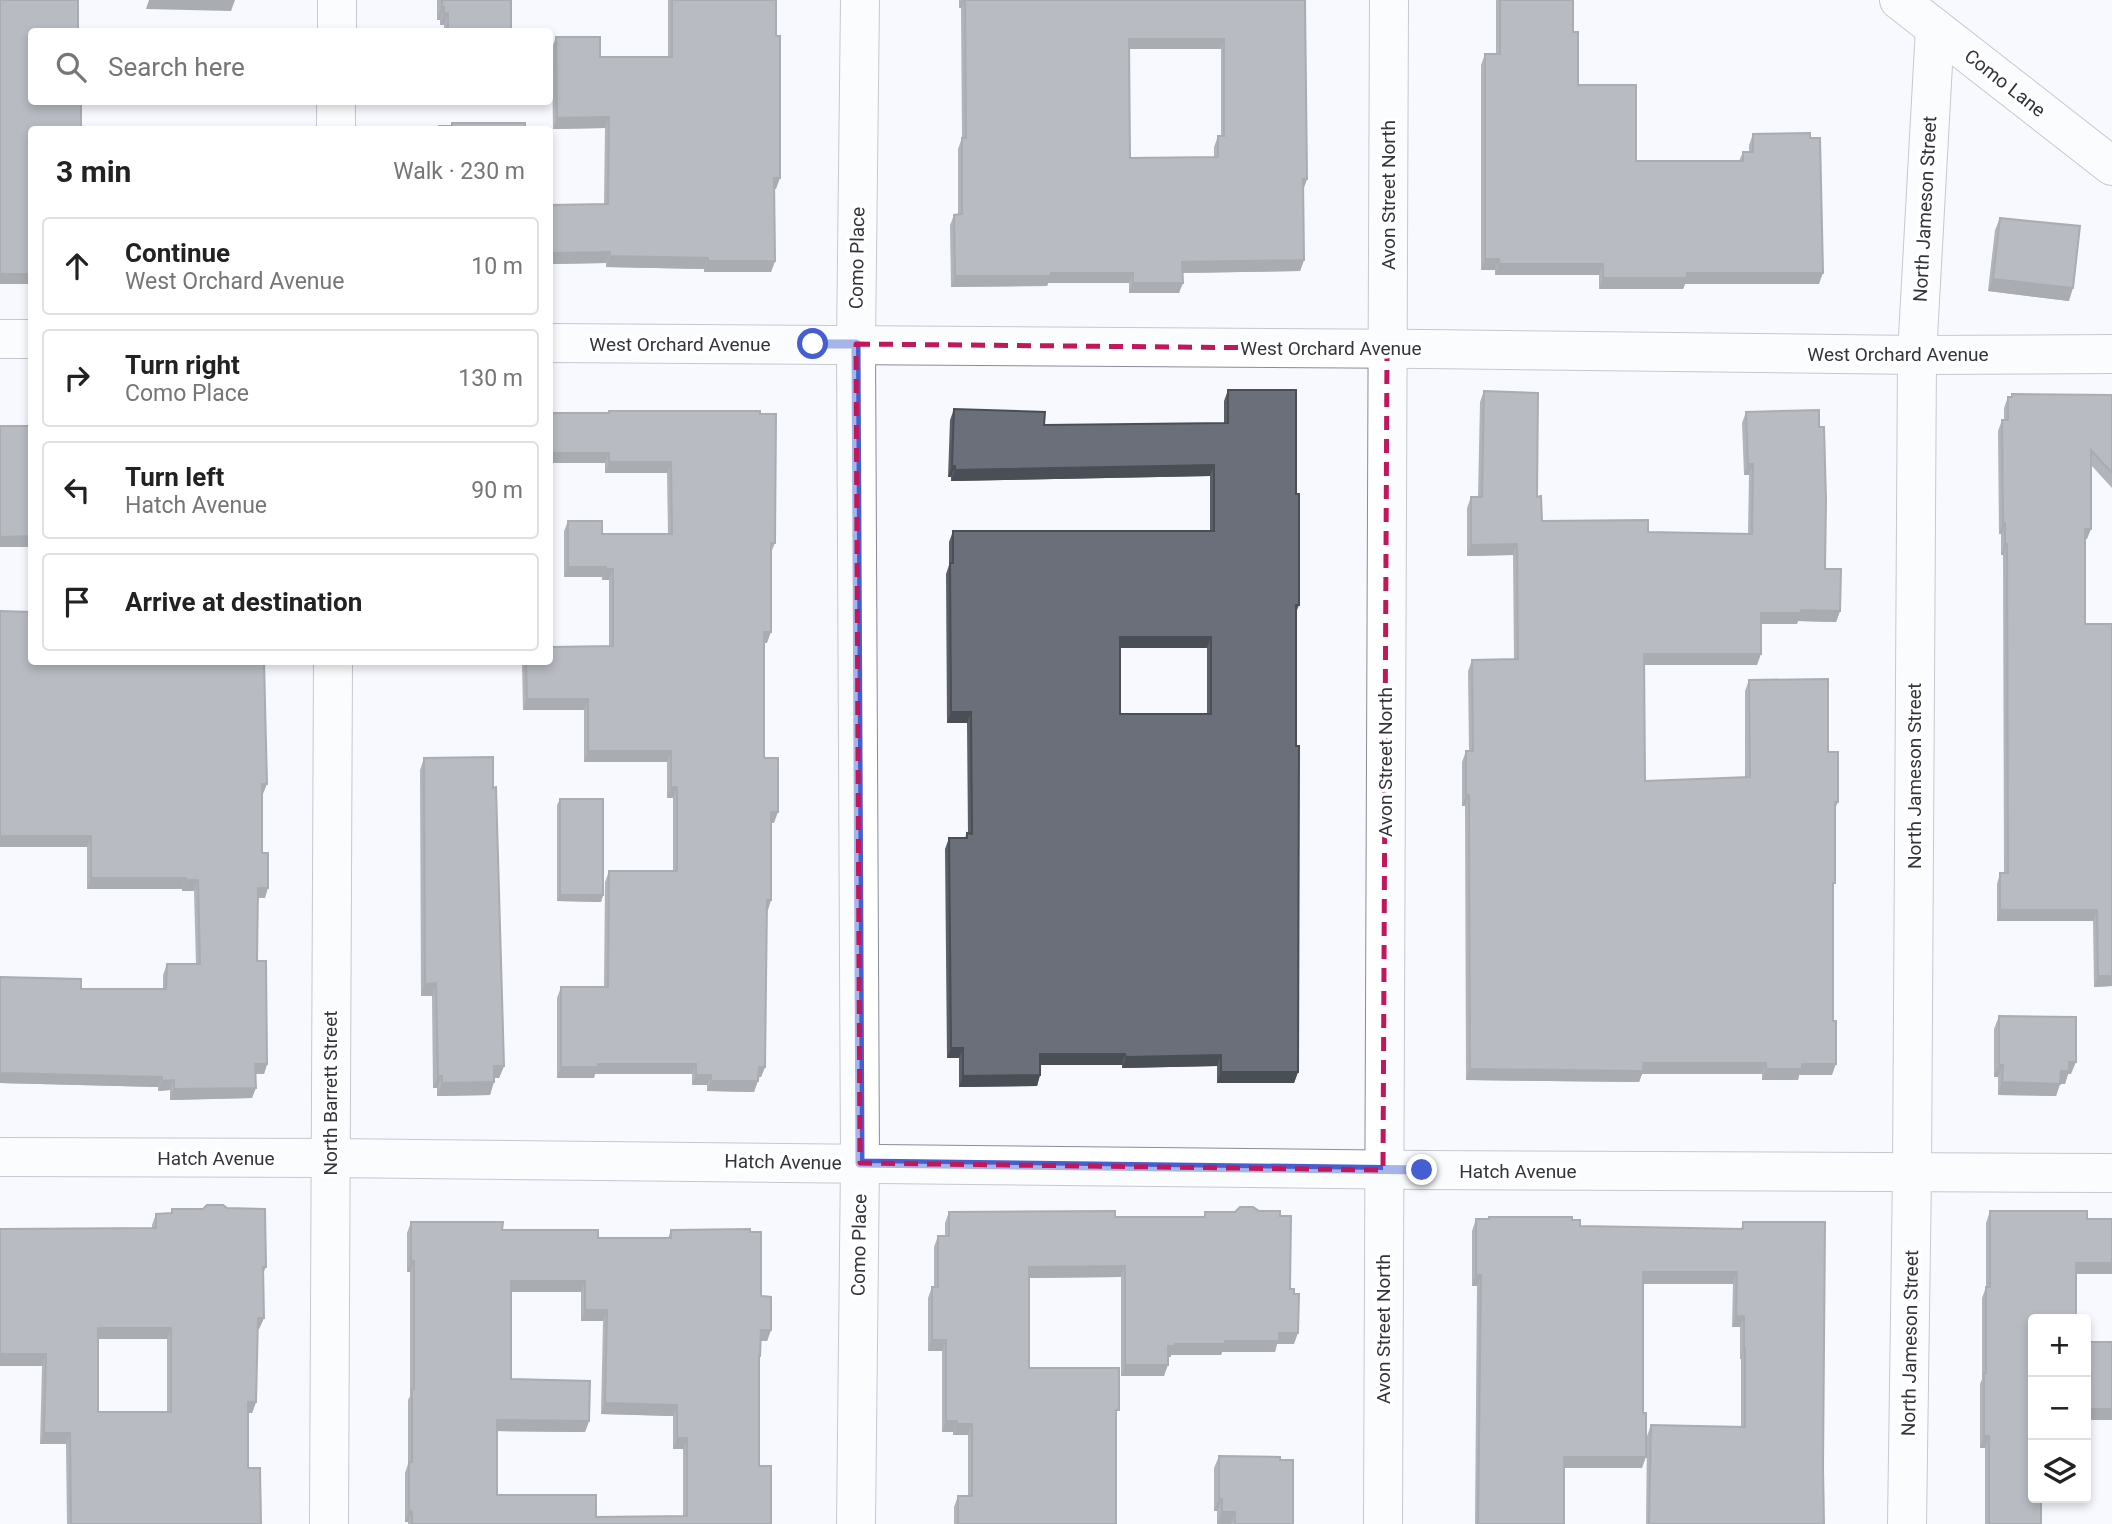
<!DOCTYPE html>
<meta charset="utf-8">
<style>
body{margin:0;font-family:Roboto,sans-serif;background:#f2f2f2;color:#222}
.controls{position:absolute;right:21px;bottom:21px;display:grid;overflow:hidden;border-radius:7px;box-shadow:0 4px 10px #0003}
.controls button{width:63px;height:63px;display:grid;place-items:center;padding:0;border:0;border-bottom:2px solid #e0e0e0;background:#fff;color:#222;font:35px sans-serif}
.stop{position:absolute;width:21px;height:21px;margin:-16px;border:5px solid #455fd2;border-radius:50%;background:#fff}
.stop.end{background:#455fd2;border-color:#fff;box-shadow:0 2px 7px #0008}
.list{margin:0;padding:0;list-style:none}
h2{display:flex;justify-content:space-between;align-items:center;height:91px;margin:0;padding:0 28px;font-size:30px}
h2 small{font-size:23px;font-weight:400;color:#767676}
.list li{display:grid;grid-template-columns:46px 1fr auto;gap:21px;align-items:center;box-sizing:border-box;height:98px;margin:0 14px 14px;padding:0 14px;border:2px solid #e0e0e0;border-radius:7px}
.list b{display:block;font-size:26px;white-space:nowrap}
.list p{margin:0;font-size:23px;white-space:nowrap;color:#767676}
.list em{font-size:23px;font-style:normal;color:#767676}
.icon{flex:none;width:38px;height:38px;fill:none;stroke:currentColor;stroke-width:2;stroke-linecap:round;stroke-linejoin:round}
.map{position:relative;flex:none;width:2112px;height:1524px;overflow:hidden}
.search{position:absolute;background:#fff;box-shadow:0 4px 10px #0003;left:28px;top:28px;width:525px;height:77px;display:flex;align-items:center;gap:18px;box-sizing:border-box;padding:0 24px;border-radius:7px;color:#767676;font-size:26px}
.panel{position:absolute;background:#fff;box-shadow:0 4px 10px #0003;left:28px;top:126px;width:525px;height:539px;border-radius:7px}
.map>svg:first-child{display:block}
</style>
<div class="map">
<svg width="2112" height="1524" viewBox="0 0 2112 1524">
<rect width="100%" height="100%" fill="#f7f9fe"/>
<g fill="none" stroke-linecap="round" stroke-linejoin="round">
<defs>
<g id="minor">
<path d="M1899,0L2112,166"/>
<path d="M337,32V0"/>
<path d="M336,130V102"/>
<path d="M0,339H32"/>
<path d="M550,343L1426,349L1917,355L2112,354"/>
<path d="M0,1157L330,1158L1422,1170L2112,1173"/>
<path d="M329,1524L333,662"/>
<path d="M856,1524L860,1163L856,344L860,0"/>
<path d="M1383,1524L1389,0"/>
<path d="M1907,1524L1912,1174L1917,355L1935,28"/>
</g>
</defs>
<use href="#minor" stroke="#888c99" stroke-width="40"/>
<use href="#minor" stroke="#fff" stroke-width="38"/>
</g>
<g fill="#5b5f69" fill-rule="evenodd">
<path d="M437,0H511V32H444V25H440V20H437Z"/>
<path d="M668,0H776V189H774L775,261L771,272H704V269L606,267V263L550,264V205L604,204L605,128L553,129L552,48L556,37L600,57H668Z"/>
<path d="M959,0H1305L1307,179L1303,190L1304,260L1300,271L1183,273L1179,293H1129V283H1048L1047,286L951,287L950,225L954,215L958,214V149L962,138L961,8H959ZM1129,49H1221V136H1218L1214,147V157L1130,158Z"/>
<path d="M1496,0H1573V32L1578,85L1636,161H1739L1743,152H1749V145L1753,134L1819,284H1685L1683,289H1599V275H1495V270H1481V65L1485,54H1496Z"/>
<path d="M2000,218L2069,301L1988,291L1995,230Z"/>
<path d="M1228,390L1296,494L1299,605L1296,613L1298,1072L1294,1083H1217V1066L1122,1068V1065H1040V1075L1037,1086L959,1087V1058H947L945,849L949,838H965L967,833L968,834L967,723H947L946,574L949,565V542L953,531H1210V476L951,481V477H948L950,420L954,409L1044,425L1224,423V401ZM1120,648H1207V714H1120Z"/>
<path d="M1484,391L1537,497L1542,521L1648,532L1748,534L1749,475H1744L1742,423L1746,412L1819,427L1825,569L1840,611L1836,622L1798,621L1797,624H1761L1757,665H1644L1645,781L1745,778V691L1749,680L1828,752L1838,802L1835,809L1833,889L1832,1075H1799L1798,1080H1762V1074H1642L1639,1082L1466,1080L1465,806H1462V762L1466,751H1469L1468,671L1472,660H1514L1513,555L1467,556V508L1471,497H1478L1480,402Z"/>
<path d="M2012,394L2112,395V488L2091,465L2087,539H2085V624L2112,986L2094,987L2093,921H1997V884L2000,873H2004L2003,555H2001V534H1999L1998,431L2002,420H2004V408L2008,397H2011Z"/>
<path d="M609,411L775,543L771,553L767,643H764V758L774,823H771V900L767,910L765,1067L761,1077H758L754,1092L707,1091V1085H692V1074H595L594,1078H557V998L561,987H604L605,882L609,871H673V798H667V762H584V710H523L522,662H550L609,646V580H602V577H564V531L568,521L602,534H668L667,473H605V463H550V419L552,413H608Z"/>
<path d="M199,662H264L262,853L265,898H258L257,961L267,1064L264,1074H255L252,1098L170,1100V1090L158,1091V1087L0,1083V977L81,989H163V975L167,964H196L194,891H182V889H87V847H0L126,664L199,663Z"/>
<path d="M424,758L493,788L504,1066L499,1078H494L490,1095L437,1096V1088H433L432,996H421L420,770Z"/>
<path d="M560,799L603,895L601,902L557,901V805Z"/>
<path d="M1999,1016L2071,1074H2068L2065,1084H2060L2056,1096L1998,1095V1077H1994V1029Z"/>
<path d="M172,1209L266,1267L263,1274L264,1318L259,1329H258L256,1402L252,1413H248V1468L261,1524H67L66,1444H40L42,1366H0L152,1228V1225L156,1214L171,1213ZM98,1339H167V1412H98Z"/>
<path d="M1259,1211L1280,1216L1290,1289L1294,1344H1277L1275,1352H1222L1221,1355H1171V1357H1168L1164,1376H1121V1277L1029,1278V1368L1116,1418V1524H954V1507L958,1496H968V1435H953V1432H942V1351H928V1298L932,1287H934V1247L938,1236H945V1223L949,1212L1115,1217H1204L1205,1212Z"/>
<path d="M1990,1211L2087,1219L2112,1274H2076L2033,1319L2041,1524H1985V1448H1980V1384L1982,1379V1298L1986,1287V1223Z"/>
<path d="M1489,1217L1572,1220L1580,1226L1741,1229L1743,1222L1823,1467L1824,1524H1646L1647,1436L1651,1425L1741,1427V1359H1740V1327H1732L1733,1284H1643L1642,1468H1564V1524H1475L1477,1286H1472V1231L1476,1219H1489Z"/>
<path d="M411,1222L598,1238H668L671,1230L761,1296L771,1330L767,1341H761L760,1356L759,1360V1466L771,1524H408V1522H405V1473L408,1464V1400L410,1396V1272H407V1233ZM511,1292H581V1321H603L601,1414L673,1416V1449H683V1516L596,1517L497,1495V1431L585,1432L589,1421L511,1379Z"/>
<path d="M1219,1456L1280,1460L1293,1524H1217V1511H1214V1468Z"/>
</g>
<g fill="#4a4e55">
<path d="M149,0H235L231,11L146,9Z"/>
<path d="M962,0H964L961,8H959Z"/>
<path d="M442,7H444L440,20H437Z"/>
<path d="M444,13H448L444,25H440Z"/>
<path d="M1129,39H1224L1221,49H1125Z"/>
<path d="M609,117L605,128L553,129L557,118Z"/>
<path d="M774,178H780L776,189H770Z"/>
<path d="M1303,179H1307L1303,190Z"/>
<path d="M610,252L606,263L550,264V253Z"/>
<path d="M610,256L708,258L704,269L606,267Z"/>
<path d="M1485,259H1499L1495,270H1481Z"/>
<path d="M1304,260L1300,271L1179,273L1182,262Z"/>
<path d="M708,261H775L771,272H704Z"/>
<path d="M1499,264H1603L1599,275H1495Z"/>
<path d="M1051,273H1133L1129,283H1048L1047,286L951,287L955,276Z"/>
<path d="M1687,273H1823L1819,284H1685L1683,289H1599L1603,278Z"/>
<rect x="0" y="274" width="32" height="10"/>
<path d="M1993,279L2073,288L2069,301L1988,291Z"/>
<path d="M1133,283H1183L1179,293H1129Z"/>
<path d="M550,453H609L605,463H550Z"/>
<path d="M609,462H671L667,473H605Z"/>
<path d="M1748,464H1753L1749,475H1744Z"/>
<path d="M1214,465L1210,476L951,481L955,470Z"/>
<path d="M952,466H955L951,477H948Z"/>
<path d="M2003,523H2005L2001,534H1999Z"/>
<path d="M2085,529H2091L2087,539H2081Z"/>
<path d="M32,536V547H0V537Z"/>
<path d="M1517,544L1513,555L1467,556L1471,545Z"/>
<path d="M2005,544H2007L2003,555H2001Z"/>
<path d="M568,567H606L602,577H564Z"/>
<path d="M606,569H613L609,580H602Z"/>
<path d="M1801,610L1840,611L1836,622L1798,621L1797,624H1757L1761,613Z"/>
<path d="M764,632H771L767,643H760Z"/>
<path d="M1120,637H1211L1207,648H1116Z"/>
<path d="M1644,654H1761L1757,665H1640Z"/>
<path d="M527,699H588L584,710H523Z"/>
<path d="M951,712H971L967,723H947Z"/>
<path d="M588,751H671L667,762H584Z"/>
<path d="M262,784H267L263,794H258Z"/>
<path d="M671,787H677L673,798H667Z"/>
<path d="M1466,795H1469L1465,806H1462Z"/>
<path d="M771,812H778L774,823H768Z"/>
<path d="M0,836H91L87,847H0Z"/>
<path d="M91,878H186L182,889H87Z"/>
<path d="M186,880H198L194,891H182Z"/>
<path d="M258,888H268L265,898H254Z"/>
<path d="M560,895H603L601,902L557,901Z"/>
<path d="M767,900H771L768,910H763Z"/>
<path d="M2000,910H2097L2093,921H1997Z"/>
<path d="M2098,976H2112V986L2094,987Z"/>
<path d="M436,983L432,996H421L425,984Z"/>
<path d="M951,1048H963L959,1058H947Z"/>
<path d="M1040,1054H1125L1122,1065H1036Z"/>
<path d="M1221,1055L1217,1066L1122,1068L1126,1057Z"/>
<path d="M2069,1062H2076L2071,1074H2068L2065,1084H2060L2056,1096L1998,1095L2002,1082L2061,1071Z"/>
<path d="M1643,1063H1766L1762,1074H1642L1639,1082L1466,1080L1470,1069Z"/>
<path d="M255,1064H267L264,1074H251Z"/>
<path d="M598,1064H696L692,1074H595L594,1078H557L561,1067Z"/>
<path d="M1802,1064H1836L1832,1075H1799L1798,1080H1762L1766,1069Z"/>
<path d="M1999,1065H2003L1998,1077H1994Z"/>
<path d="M494,1066H504L499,1078H490Z"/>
<path d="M759,1067H765L761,1077H755Z"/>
<path d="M1221,1072H1298L1294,1083H1217Z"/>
<path d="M0,1073L162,1077L158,1087L0,1083Z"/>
<path d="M696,1075H711L707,1085H692Z"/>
<path d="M1040,1075L1037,1086L959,1087L963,1076Z"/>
<path d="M438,1076H442L437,1088H433Z"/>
<path d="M174,1080L170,1090L158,1091L162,1081Z"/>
<path d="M711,1081H758L754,1092L707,1091Z"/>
<path d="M494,1082L490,1095L437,1096L442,1083Z"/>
<path d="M256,1088L252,1098L170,1100L174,1089Z"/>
<path d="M411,1261H414L410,1272H407Z"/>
<path d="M2076,1263H2112V1274H2072Z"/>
<path d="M1125,1266L1121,1277L1025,1278L1029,1267Z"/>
<path d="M1643,1272H1737L1733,1284H1639Z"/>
<path d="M1476,1275H1481L1477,1286H1472Z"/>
<path d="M511,1281H585L581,1292H507Z"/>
<path d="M585,1310H607L603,1321H581Z"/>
<path d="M1736,1316H1744L1740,1327H1732Z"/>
<path d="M258,1318H264L259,1329H254Z"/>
<path d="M98,1328H171L167,1339H94Z"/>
<path d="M761,1330H771L767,1341H757Z"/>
<path d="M1279,1333H1298L1294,1344H1277L1275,1352H1222L1221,1355H1171V1357H1164L1168,1346L1175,1344L1225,1341Z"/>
<path d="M932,1340H946L942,1351H928Z"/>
<path d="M1744,1348H1745L1741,1359H1740Z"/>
<path d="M0,1354H46L42,1366H0Z"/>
<path d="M1125,1365H1168L1164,1376H1121Z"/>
<path d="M248,1402H256L252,1413H244Z"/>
<path d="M605,1403L677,1405L673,1416L601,1414Z"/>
<rect x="2086" y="1409" width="26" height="11"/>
<path d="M497,1420L589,1421L585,1432L493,1431Z"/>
<path d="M946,1421H957L953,1432H942Z"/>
<path d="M957,1424H972L968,1435H953Z"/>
<path d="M44,1433H70L66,1444H40Z"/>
<path d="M1984,1436H1989L1985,1448H1980Z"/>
<path d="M677,1438H687L683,1449H673Z"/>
<path d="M1564,1457H1646L1642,1468H1560Z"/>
<path d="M1219,1499H1222L1217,1511H1214Z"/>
<path d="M409,1511H412L408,1522H405Z"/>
<path d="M1222,1512H1235L1231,1524H1217Z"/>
</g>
<g fill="#6a6f7a" stroke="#4a4e55" stroke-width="2" fill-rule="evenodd">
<path d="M0,0H78V32H32V102H81V130H32V274H0Z"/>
<path d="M442,0H511V32H448V13H444V7H442Z"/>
<path d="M672,0H776V36H780V178H774L775,261H708V258L610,256V252L550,253V205L608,204L609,117L557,118L556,37H600V57H672Z"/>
<path d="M965,0H1305L1307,179H1303L1304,260L1182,262L1183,283H1133V273H1051V276H955L954,215L962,214V138H966ZM1129,39H1224V136H1218V157L1130,158Z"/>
<path d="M1500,0H1573V32H1578V85H1636V161H1743V152H1753V134L1810,133V138H1820L1823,273H1687V278H1603V264H1499V259H1485V54H1500Z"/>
<path d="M452,123H525V130H439V126H452Z"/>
<path d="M258,127V130H190V128Z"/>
<path d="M2000,218L2080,226L2073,288L1993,279Z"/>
<path d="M1228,390H1296V494H1299V605H1296V746H1299L1298,1072H1221V1055L1126,1057L1125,1054H1040V1075L963,1076V1048H951L949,838H967V833L972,834L971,712H951L950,563H953V531H1214V465L955,470V466H952L954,409L1045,412L1044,425L1228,423ZM1120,637H1211V714H1120Z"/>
<path d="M1484,391L1538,393L1537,497L1541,496L1542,521L1648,520V532L1752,534L1753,464H1748L1746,412L1819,410V427H1824L1826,500L1825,569H1841L1840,611L1801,610V613H1761V654H1644L1645,781L1750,777L1749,680L1828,679V752H1838V802H1835V883H1833V1021H1836V1064H1802V1069H1766V1063H1643V1071L1470,1069L1469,795H1466V751H1473L1472,660L1518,659L1517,544L1471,545V497H1482Z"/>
<path d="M2012,394L2112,395V473L2091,450V529H2085V624H2112V976H2098L2097,910H2000V873H2008L2007,544H2005V523H2003L2002,420H2008V397H2012Z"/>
<path d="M609,411H760V414H776L775,543H771V632H764V758H778V812H771V900H767L765,1067H759L758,1081H711V1075H696V1064H598V1067H561V987H608L609,871H677V787H671V751H588V699H527L526,662H550V647L613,646V569H606V567H568V521H602V534H672L671,462H609V453H550V419H552V413H609Z"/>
<path d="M0,426H32V536L0,537Z"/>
<path d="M0,611L32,612V662H126V664L203,663V662H264L267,784H262V853H268V888H258L257,961H266L267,1064H255L256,1088L174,1089V1080L162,1081V1077L0,1073V977L81,979V989H166L167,964H200L198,880H186V878H91V836H0Z"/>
<path d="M493,757V788L496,787L504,1066H494V1082L442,1083V1076H438L436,983L425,984L424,758Z"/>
<rect x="560" y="799" width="43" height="96"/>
<path d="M1999,1016L2076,1017V1062H2069V1071H2061L2060,1084L2002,1082L2003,1065H1999Z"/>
<path d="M207,1205H223L227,1208L265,1209L266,1267H263L264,1318H258L256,1402H248V1468H260L261,1524H71L70,1433H44L46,1354H0V1229L156,1228V1214L172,1213V1209H203ZM98,1328H171V1412H98Z"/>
<path d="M1240,1207H1253L1259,1211H1280V1216H1291L1290,1289H1294V1294H1299L1298,1333H1279V1341H1225V1344H1175V1346H1168V1365H1125V1266L1029,1267V1368H1119V1410H1116V1524H958V1496H972V1424H957V1421H946V1340H932V1287H938V1236H949V1212L1115,1211V1217H1205V1212H1235Z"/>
<path d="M1990,1211H2087V1219H2112V1263H2076V1319H2033V1498H2041V1524H1989V1436H1984V1373H1986V1287H1990Z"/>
<path d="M1489,1217H1572V1220H1580V1226L1743,1229V1222H1825L1823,1467L1824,1524H1649L1651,1425L1745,1427V1348H1744V1316H1736L1737,1272H1643V1413H1646V1457H1564V1524H1478L1481,1275H1476V1219H1489Z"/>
<path d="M411,1222H503L502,1230H598V1238H671V1230L750,1229V1232H761V1296L771,1297V1330H761L760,1356H759V1466H771V1524H412V1511H409V1462H412V1389H414V1261H411ZM511,1281H585V1310H607L605,1403L677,1405V1438H687V1516L596,1517V1495H497V1420L589,1421L590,1381L511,1379Z"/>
<rect x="2086" y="1342" width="26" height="67"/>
<path d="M1219,1456L1280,1457V1460H1293V1524H1235V1512H1222V1499H1219Z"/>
</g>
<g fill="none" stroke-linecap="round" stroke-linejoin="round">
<path stroke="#455fd2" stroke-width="9" d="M813,344H856L860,1163L1422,1170"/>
</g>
<path d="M0 0H2112V1524H0ZM856,344L1387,349L1383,1170L860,1163Z" fill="#f7f9fe" fill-opacity=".55" fill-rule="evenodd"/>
<path fill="none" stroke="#c2185b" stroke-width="5" stroke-dasharray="14 9" stroke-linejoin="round" d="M856,344L1387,349L1383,1170L860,1163Z"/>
<g text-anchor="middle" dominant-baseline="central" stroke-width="7" stroke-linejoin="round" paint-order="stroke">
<g font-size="19" fill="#33353b" stroke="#fff">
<text transform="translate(2005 83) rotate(38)">Como Lane</text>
<text transform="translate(1388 195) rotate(-90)">Avon Street North</text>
<text transform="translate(1925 209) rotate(-87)">North Jameson Street</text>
<text transform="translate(857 258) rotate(-89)">Como Place</text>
<text x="680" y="344">West Orchard Avenue</text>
<text x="1331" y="348">West Orchard Avenue</text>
<text x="1898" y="354">West Orchard Avenue</text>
<text transform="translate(1385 762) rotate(-90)">Avon Street North</text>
<text transform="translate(1914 776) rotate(-90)">North Jameson Street</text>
<text transform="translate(330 1093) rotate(-90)">North Barrett Street</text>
<text x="216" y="1158">Hatch Avenue</text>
<text transform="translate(783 1162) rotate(1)">Hatch Avenue</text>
<text x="1518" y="1171">Hatch Avenue</text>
<text transform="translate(859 1245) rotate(-89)">Como Place</text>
<text transform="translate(1383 1329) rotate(-90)">Avon Street North</text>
<text transform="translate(1910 1343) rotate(-89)">North Jameson Street</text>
</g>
</g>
</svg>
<div class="controls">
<button>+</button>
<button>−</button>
<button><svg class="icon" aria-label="layers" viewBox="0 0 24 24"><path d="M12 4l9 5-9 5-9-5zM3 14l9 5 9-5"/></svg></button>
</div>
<div class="stop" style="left:813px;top:344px"></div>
<div class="stop end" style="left:1422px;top:1170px"></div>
<div class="search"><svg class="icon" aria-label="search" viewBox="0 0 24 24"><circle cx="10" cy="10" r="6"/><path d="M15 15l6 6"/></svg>Search here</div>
<section class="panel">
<h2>3 min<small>Walk · 230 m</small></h2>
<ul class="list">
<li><svg class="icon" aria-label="ahead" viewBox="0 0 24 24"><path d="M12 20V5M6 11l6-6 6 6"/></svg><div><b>Continue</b><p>West Orchard Avenue</p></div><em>10 m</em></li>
<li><svg class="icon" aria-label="right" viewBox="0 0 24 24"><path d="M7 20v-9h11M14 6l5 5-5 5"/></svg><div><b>Turn right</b><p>Como Place</p></div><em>130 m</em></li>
<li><svg class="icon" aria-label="left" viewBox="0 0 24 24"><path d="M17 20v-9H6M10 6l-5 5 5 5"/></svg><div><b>Turn left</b><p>Hatch Avenue</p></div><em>90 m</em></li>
<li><svg class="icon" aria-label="arrive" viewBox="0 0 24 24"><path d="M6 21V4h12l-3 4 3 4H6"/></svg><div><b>Arrive at destination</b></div></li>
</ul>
</section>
</div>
